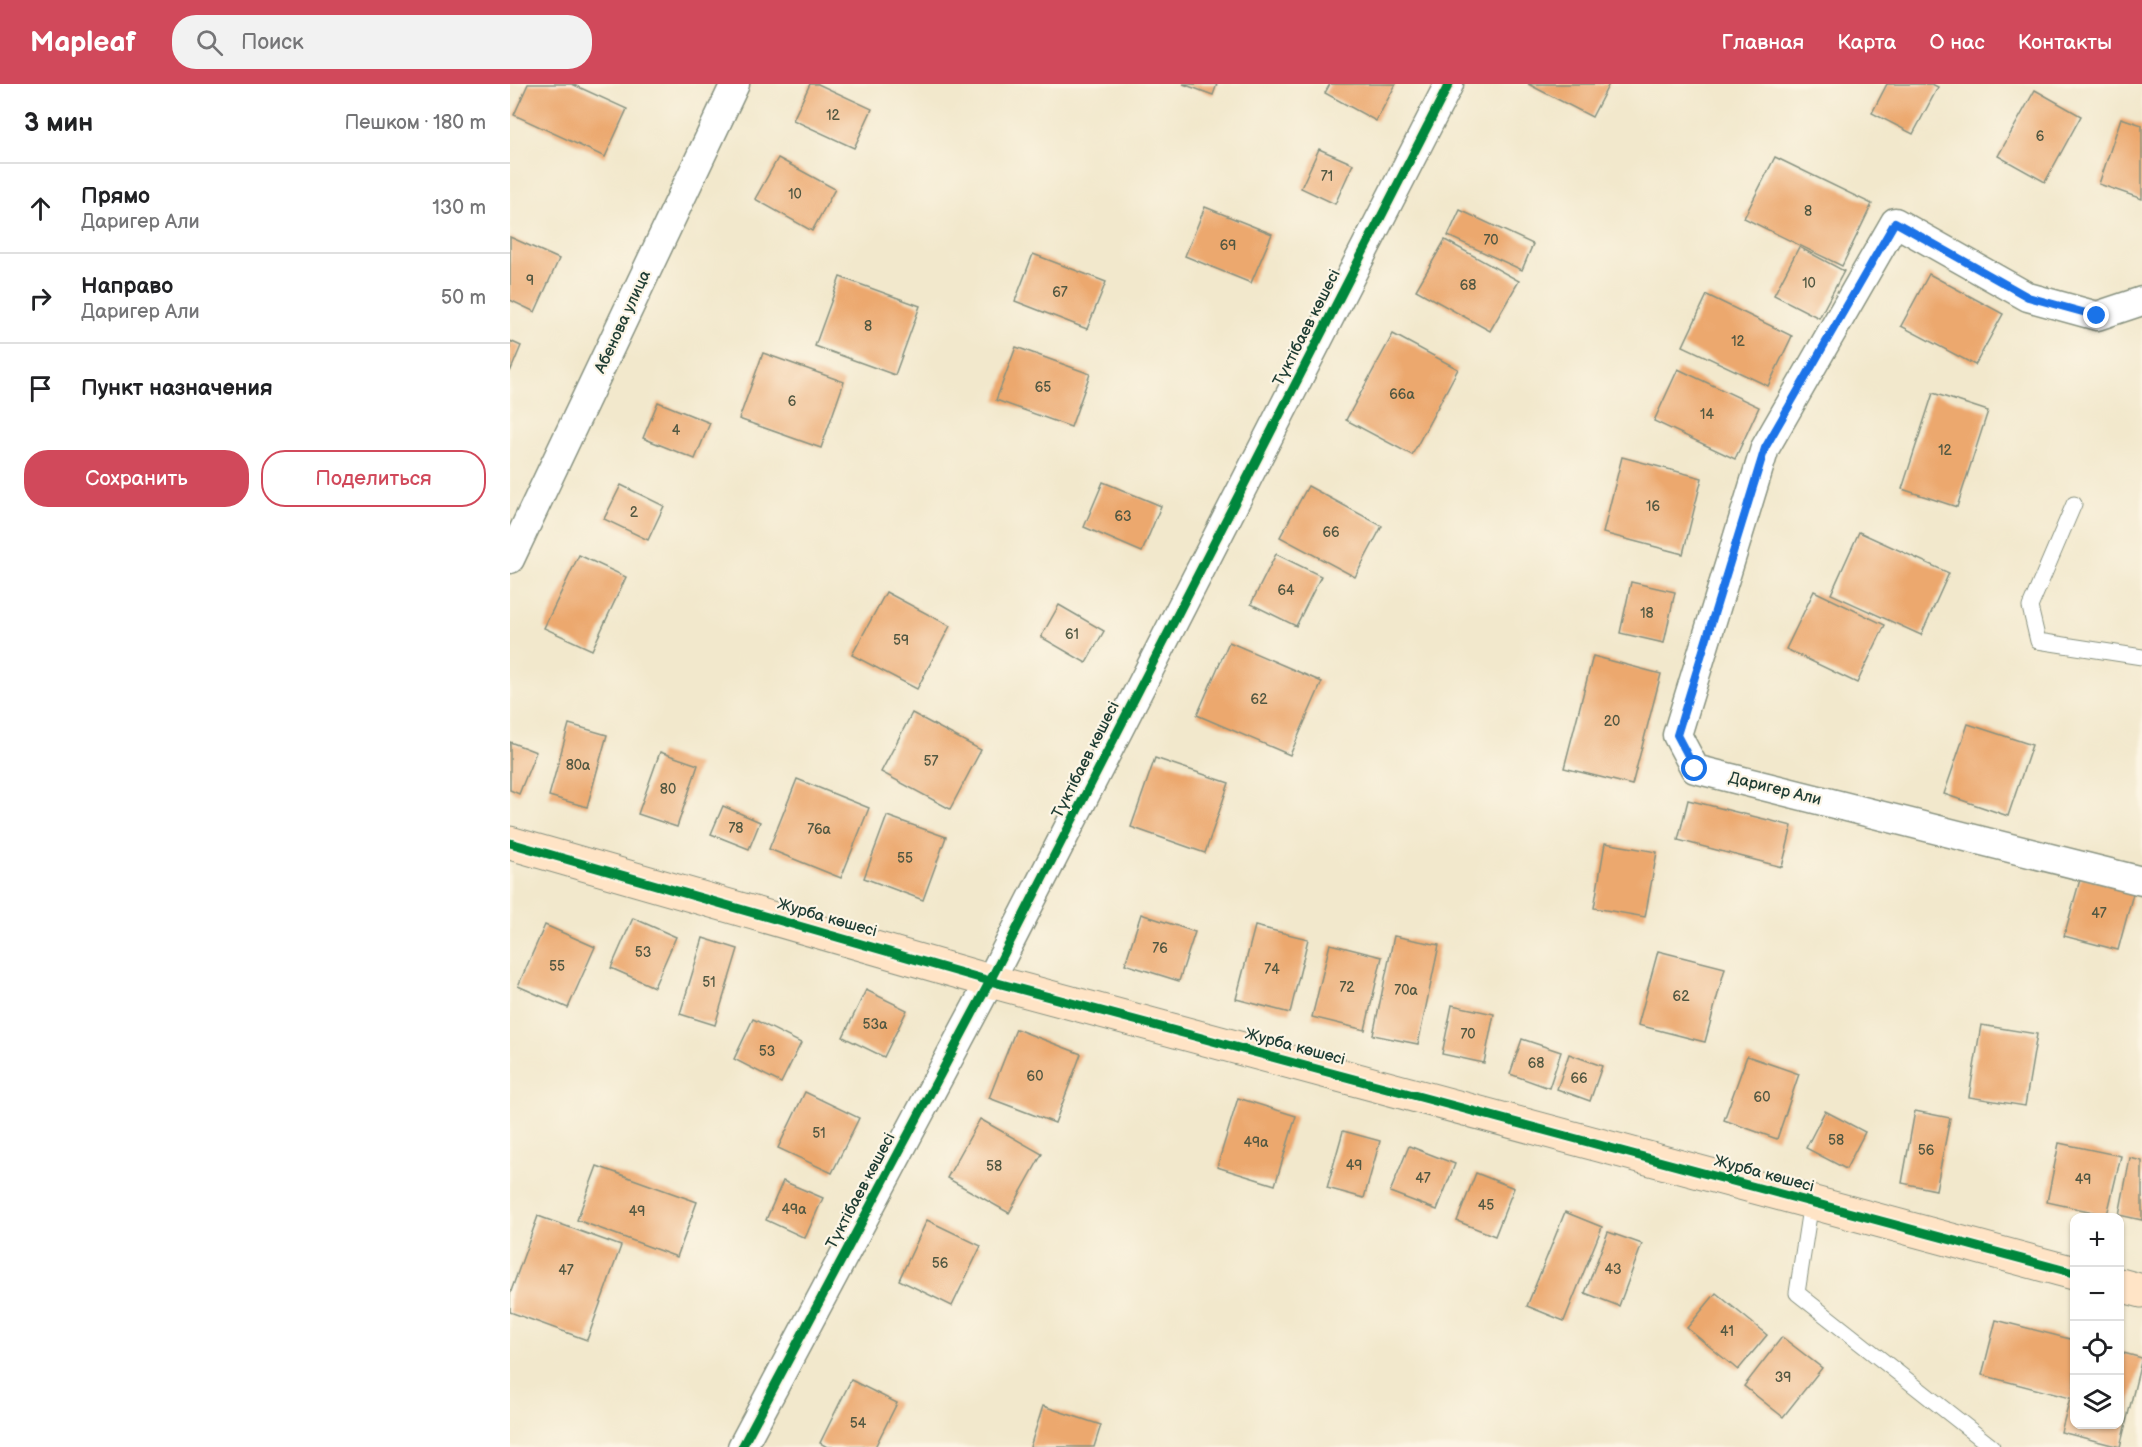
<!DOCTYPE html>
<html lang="ru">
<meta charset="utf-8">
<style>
body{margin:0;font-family:"Balsamiq Sans",sans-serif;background:#f2f2f2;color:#202124}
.controls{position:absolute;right:18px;bottom:18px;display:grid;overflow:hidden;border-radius:12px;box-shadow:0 2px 4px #0004}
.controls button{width:54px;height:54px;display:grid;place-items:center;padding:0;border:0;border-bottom:2px solid #e0e0e0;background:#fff;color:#202124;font:30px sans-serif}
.stop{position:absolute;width:18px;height:18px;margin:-14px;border:4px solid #1a73e8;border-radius:50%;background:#fff}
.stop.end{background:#1a73e8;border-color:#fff;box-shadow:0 2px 6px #0008}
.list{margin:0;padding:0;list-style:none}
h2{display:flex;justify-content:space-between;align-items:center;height:78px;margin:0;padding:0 24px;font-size:26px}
h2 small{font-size:20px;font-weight:400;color:#757577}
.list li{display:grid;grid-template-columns:39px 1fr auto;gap:18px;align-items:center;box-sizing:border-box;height:90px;padding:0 24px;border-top:2px solid #e0e0e0}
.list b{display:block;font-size:22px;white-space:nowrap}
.list p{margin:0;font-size:20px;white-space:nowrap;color:#757577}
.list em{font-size:20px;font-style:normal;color:#757577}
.actions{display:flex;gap:12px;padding:18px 24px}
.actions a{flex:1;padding:14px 0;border:2px solid #d1495b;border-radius:24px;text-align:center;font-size:21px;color:#d1495b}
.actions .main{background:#d1495b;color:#fff}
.icon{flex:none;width:33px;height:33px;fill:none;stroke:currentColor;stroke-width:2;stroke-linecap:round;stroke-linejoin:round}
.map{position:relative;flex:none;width:1632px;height:1363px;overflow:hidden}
header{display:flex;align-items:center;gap:36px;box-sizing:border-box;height:84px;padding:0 30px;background:#d1495b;color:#fff}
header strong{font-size:28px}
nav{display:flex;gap:33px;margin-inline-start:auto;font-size:21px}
.search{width:420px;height:54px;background:#f2f2f2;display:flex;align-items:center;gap:15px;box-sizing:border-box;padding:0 21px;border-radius:24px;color:#757577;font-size:22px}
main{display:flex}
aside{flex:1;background:#fff}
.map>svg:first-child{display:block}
</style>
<header>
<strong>Mapleaf</strong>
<div class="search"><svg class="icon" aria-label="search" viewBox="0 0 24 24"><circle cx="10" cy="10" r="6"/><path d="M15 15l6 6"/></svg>Поиск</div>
<nav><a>Главная</a><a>Карта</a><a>О нас</a><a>Контакты</a></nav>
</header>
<main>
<aside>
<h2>3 мин<small>Пешком · 180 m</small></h2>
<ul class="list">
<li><svg class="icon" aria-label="ahead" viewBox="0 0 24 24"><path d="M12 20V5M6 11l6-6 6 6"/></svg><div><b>Прямо</b><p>Даригер Али</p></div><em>130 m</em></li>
<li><svg class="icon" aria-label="right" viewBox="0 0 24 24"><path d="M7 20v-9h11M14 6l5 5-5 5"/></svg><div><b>Направо</b><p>Даригер Али</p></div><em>50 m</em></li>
<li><svg class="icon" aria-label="arrive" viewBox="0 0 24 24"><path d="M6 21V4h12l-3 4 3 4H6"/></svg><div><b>Пункт назначения</b></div></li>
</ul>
<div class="actions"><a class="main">Сохранить</a><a>Поделиться</a></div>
</aside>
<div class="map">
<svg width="1632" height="1363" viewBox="0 0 1632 1363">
<rect width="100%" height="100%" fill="#fcf5e5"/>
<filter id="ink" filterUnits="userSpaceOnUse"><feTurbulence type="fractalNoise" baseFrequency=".0167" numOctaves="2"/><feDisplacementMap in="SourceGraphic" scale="12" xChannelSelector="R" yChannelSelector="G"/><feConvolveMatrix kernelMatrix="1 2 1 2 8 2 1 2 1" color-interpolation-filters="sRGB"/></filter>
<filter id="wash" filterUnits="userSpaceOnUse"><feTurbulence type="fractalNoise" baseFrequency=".008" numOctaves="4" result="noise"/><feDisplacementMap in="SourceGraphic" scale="24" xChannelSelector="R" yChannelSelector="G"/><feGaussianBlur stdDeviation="1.35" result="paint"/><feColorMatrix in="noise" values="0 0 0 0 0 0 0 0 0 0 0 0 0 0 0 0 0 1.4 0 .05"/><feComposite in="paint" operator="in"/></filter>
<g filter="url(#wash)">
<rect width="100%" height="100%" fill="#f2e8cc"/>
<g id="blocks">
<g fill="#eca86e">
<path d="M18,0H62L117,25L95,73L4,31Z"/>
<path d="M300,0H308L362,25L344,64L283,36Z"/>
<path d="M673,0H707L703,11Z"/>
<path d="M820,0H886L866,37L815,9Z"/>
<path d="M1018,0H1099L1082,33Z"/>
<path d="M1377,0H1422L1428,3L1403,50L1362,29Z"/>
<path d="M1525,6L1571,32L1535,98L1488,72Z"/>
<path d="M1611,34L1632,41V115L1589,100Z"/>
<path d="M809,65L843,80L825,120L791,104Z"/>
<path d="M1265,73L1362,120L1332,182L1234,134Z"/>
<path d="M268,74L325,105L302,147L245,115Z"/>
<path d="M695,123L762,150L741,199L675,172Z"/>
<path d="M950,126L1023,160L1012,186L938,152Z"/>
<path d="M0,153L49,175L25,228L0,216Z"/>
<path d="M935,156L1009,197L980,247L906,206Z"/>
<path d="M1289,163L1334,187L1309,234L1264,211Z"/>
<path d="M523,170L596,198L577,245L505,217Z"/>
<path d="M1419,190L1493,230L1465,281L1391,242Z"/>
<path d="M330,193L410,222L385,291L305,262Z"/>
<path d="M1197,211L1282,252L1258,302L1173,262Z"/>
<path d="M883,250L948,285L902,371L836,336Z"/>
<path d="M0,257L11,262L0,288Z"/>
<path d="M506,263L580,290L561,343L486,316Z"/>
<path d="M253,269L334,298L311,364L229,335Z"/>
<path d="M1168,285L1249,323L1225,375L1144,337Z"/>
<path d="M1423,309L1478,327L1447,423L1392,405Z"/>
<path d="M148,318L200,339L185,375L133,354Z"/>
<path d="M1112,373L1192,394L1173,470L1093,449Z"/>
<path d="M593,398L651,422L632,468L574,443Z"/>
<path d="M111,401L154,422L138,456L94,435Z"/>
<path d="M798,402L872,442L845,493L770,453Z"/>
<path d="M1349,448L1439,489L1411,551L1321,510Z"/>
<path d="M766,470L811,492L786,542L741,520Z"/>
<path d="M69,471L116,493L82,566L34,544Z"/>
<path d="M1121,498L1165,508L1154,559L1110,549Z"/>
<path d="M1304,507L1375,541L1347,599L1276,565Z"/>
<path d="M376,508L440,542L407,605L342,571Z"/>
<path d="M549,521L594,547L576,579L531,553Z"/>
<path d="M719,558L812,598L780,671L687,631Z"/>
<path d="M1083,572L1151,590L1122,701L1054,684Z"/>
<path d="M402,629L471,666L440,725L371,688Z"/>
<path d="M59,640L97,651L77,723L39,712Z"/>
<path d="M1458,640L1522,661L1498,732L1434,710Z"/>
<path d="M0,658L26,668L9,710L0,706Z"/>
<path d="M150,668L188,681L167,743L128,730Z"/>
<path d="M645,674L719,699L695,769L621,743Z"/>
<path d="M287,695L359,724L331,794L259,765Z"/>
<path d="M1178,716L1282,742L1272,783L1168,756Z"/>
<path d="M213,722L250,738L239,765L201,750Z"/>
<path d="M377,732L436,753L413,816L354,794Z"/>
<path d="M1095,759L1147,768L1135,833L1084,824Z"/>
<path d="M1571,792L1624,806L1608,866L1554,852Z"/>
<path d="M631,830L685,848L669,897L615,880Z"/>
<path d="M123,834L166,853L144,903L101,884Z"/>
<path d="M35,841L85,863L58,924L8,902Z"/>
<path d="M745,842L798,855L780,929L726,915Z"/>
<path d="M884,852L929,861L908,960L863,951Z"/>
<path d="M193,854L228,865L205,941L170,930Z"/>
<path d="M820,860L872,873L855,946L802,933Z"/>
<path d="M1148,867L1215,884L1195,958L1128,941Z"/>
<path d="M356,906L397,926L374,973L333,953Z"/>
<path d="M942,921L984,930L974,979L932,970Z"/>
<path d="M243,935L291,959L271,999L224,975Z"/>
<path d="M1471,941L1527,950L1515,1022L1459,1013Z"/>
<path d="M506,945L571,970L545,1039L479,1014Z"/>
<path d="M1012,955L1051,968L1039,1004L1000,990Z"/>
<path d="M1059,970L1092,982L1080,1017L1047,1005Z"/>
<path d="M1237,972L1289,990L1267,1055L1214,1036Z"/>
<path d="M295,1008L349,1034L322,1089L268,1064Z"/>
<path d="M728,1014L786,1032L765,1101L707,1083Z"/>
<path d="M1315,1027L1355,1048L1336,1085L1296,1064Z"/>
<path d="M1405,1027L1440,1034L1426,1106L1392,1099Z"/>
<path d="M470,1035L532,1070L499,1129L437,1094Z"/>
<path d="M833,1047L870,1057L854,1114L817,1104Z"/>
<path d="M1549,1059L1611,1072L1597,1131L1537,1118Z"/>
<path d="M899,1062L945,1080L927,1126L880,1108Z"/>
<path d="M1620,1074L1632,1077V1136L1609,1131Z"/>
<path d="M87,1082L187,1118L167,1173L67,1136Z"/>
<path d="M966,1089L1004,1104L985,1152L947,1137Z"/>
<path d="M273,1097L313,1114L295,1154L256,1136Z"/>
<path d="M1055,1128L1092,1143L1054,1237L1017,1222Z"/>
<path d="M28,1132L111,1162L77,1256L0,1228V1210Z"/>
<path d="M417,1136L471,1162L442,1222L389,1196Z"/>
<path d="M1098,1148L1132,1160L1109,1222L1075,1209Z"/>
<path d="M1206,1209L1257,1251L1228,1286L1177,1244Z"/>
<path d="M1486,1236L1564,1256V1340H1610V1268L1632,1274L1610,1363L1551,1348L1560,1314L1472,1291Z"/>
<path d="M1272,1253L1312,1284L1273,1333L1234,1302Z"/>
<path d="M341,1296L387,1319L365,1363H317L310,1359Z"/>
<path d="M533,1322L591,1341L584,1363H520Z"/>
</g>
</g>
</g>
<g filter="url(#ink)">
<use href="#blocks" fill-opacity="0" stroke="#889280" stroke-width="1.5"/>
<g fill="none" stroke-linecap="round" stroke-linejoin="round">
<defs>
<g id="lane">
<path d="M1564,420L1520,523L1528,557L1632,573"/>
<path d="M1301,1118L1287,1209L1482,1363"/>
</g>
<g id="street">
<path d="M1632,217L1587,232L1518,213L1385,138L1255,364L1167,651L1185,685L1632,797"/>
<path d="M0,475L225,0"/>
<path d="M232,1363L480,897L939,0"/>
</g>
<g id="secondary">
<path d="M0,759L480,897L1564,1189"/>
<path d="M1610,1201L1632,1207"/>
</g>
</defs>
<use href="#lane" stroke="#889280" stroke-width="17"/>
<use href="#street" stroke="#889280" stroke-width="31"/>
<use href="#secondary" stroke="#889280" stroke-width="35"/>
<use href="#lane" stroke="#fff" stroke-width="15"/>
<use href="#street" stroke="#fff" stroke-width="28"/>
<use href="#secondary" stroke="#ffe4c6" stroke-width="33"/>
<defs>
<g id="cycleway">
<path d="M0,759L480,897L1564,1189"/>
<path d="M232,1363L480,897L939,0"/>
</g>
</defs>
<use href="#cycleway" stroke="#fcf5e5" stroke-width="13"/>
<use href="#cycleway" stroke="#00873e" stroke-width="9"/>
</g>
</g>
<g fill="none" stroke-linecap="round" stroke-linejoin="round" filter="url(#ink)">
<path stroke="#1a73e8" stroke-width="8" d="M1185,685L1167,651L1255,364L1385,138L1518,213L1587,232"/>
</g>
<g text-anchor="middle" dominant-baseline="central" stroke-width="4.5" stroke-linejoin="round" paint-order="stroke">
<g font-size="14" fill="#525842">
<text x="323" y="31">12</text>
<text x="1530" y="52">6</text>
<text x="817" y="92">71</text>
<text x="285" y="110">10</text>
<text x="1298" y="127">8</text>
<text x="981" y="156">70</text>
<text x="718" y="161">69</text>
<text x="20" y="196">9</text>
<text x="1299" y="199">10</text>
<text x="958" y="201">68</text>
<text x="550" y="208">67</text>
<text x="358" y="242">8</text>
<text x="1228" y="257">12</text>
<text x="533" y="303">65</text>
<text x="892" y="310">66а</text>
<text x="282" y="317">6</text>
<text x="1197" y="330">14</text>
<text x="166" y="346">4</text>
<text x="1435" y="366">12</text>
<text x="1143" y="422">16</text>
<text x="124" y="428">2</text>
<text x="613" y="432">63</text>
<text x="821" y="448">66</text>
<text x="776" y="506">64</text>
<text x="1137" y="529">18</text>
<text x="562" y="550">61</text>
<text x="391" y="556">59</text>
<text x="749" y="615">62</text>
<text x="1102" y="637">20</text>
<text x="421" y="677">57</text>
<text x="68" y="681">80а</text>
<text x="158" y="705">80</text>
<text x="226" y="744">78</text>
<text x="309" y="745">76а</text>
<text x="395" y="774">55</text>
<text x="1589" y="829">47</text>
<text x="650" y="864">76</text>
<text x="133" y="868">53</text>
<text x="47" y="882">55</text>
<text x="762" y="885">74</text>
<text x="199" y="898">51</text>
<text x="837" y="903">72</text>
<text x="896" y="906">70а</text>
<text x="1171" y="912">62</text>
<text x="365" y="940">53а</text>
<text x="958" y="950">70</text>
<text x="257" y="967">53</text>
<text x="1026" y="979">68</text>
<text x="525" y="992">60</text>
<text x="1069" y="994">66</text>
<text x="1252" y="1013">60</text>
<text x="309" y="1049">51</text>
<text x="1326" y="1056">58</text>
<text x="746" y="1058">49а</text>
<text x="1416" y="1066">56</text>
<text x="844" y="1081">49</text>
<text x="484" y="1082">58</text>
<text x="913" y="1094">47</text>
<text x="1573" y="1095">49</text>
<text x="976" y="1121">45</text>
<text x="284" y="1125">49а</text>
<text x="127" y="1127">49</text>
<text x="430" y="1179">56</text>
<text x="1103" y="1185">43</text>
<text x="56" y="1186">47</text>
<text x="1217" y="1247">41</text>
<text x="1273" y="1293">39</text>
<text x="348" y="1339">54</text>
</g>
<g font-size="16" fill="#1f3d34" stroke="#fcf5e5">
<text transform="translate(113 238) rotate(-65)">Абенова улица</text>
<text transform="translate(797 244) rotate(-63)">Түктібаев көшесі</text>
<text transform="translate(576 676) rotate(-63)">Түктібаев көшесі</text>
<text transform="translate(1265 705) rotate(14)">Даригер Али</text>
<text transform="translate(317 834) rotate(16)">Журба көшесі</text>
<text transform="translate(785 963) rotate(15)">Журба көшесі</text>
<text transform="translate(1254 1090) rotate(15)">Журба көшесі</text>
<text transform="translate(351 1107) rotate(-62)">Түктібаев көшесі</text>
</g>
</g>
</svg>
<div class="controls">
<button>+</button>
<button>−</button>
<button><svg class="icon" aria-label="locate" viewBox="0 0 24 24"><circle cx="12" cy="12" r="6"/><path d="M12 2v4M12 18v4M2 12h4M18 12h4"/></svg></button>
<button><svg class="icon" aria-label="layers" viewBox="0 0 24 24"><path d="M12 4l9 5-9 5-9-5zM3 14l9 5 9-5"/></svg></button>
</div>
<div class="stop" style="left:1185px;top:685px"></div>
<div class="stop end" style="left:1587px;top:232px"></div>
</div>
</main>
